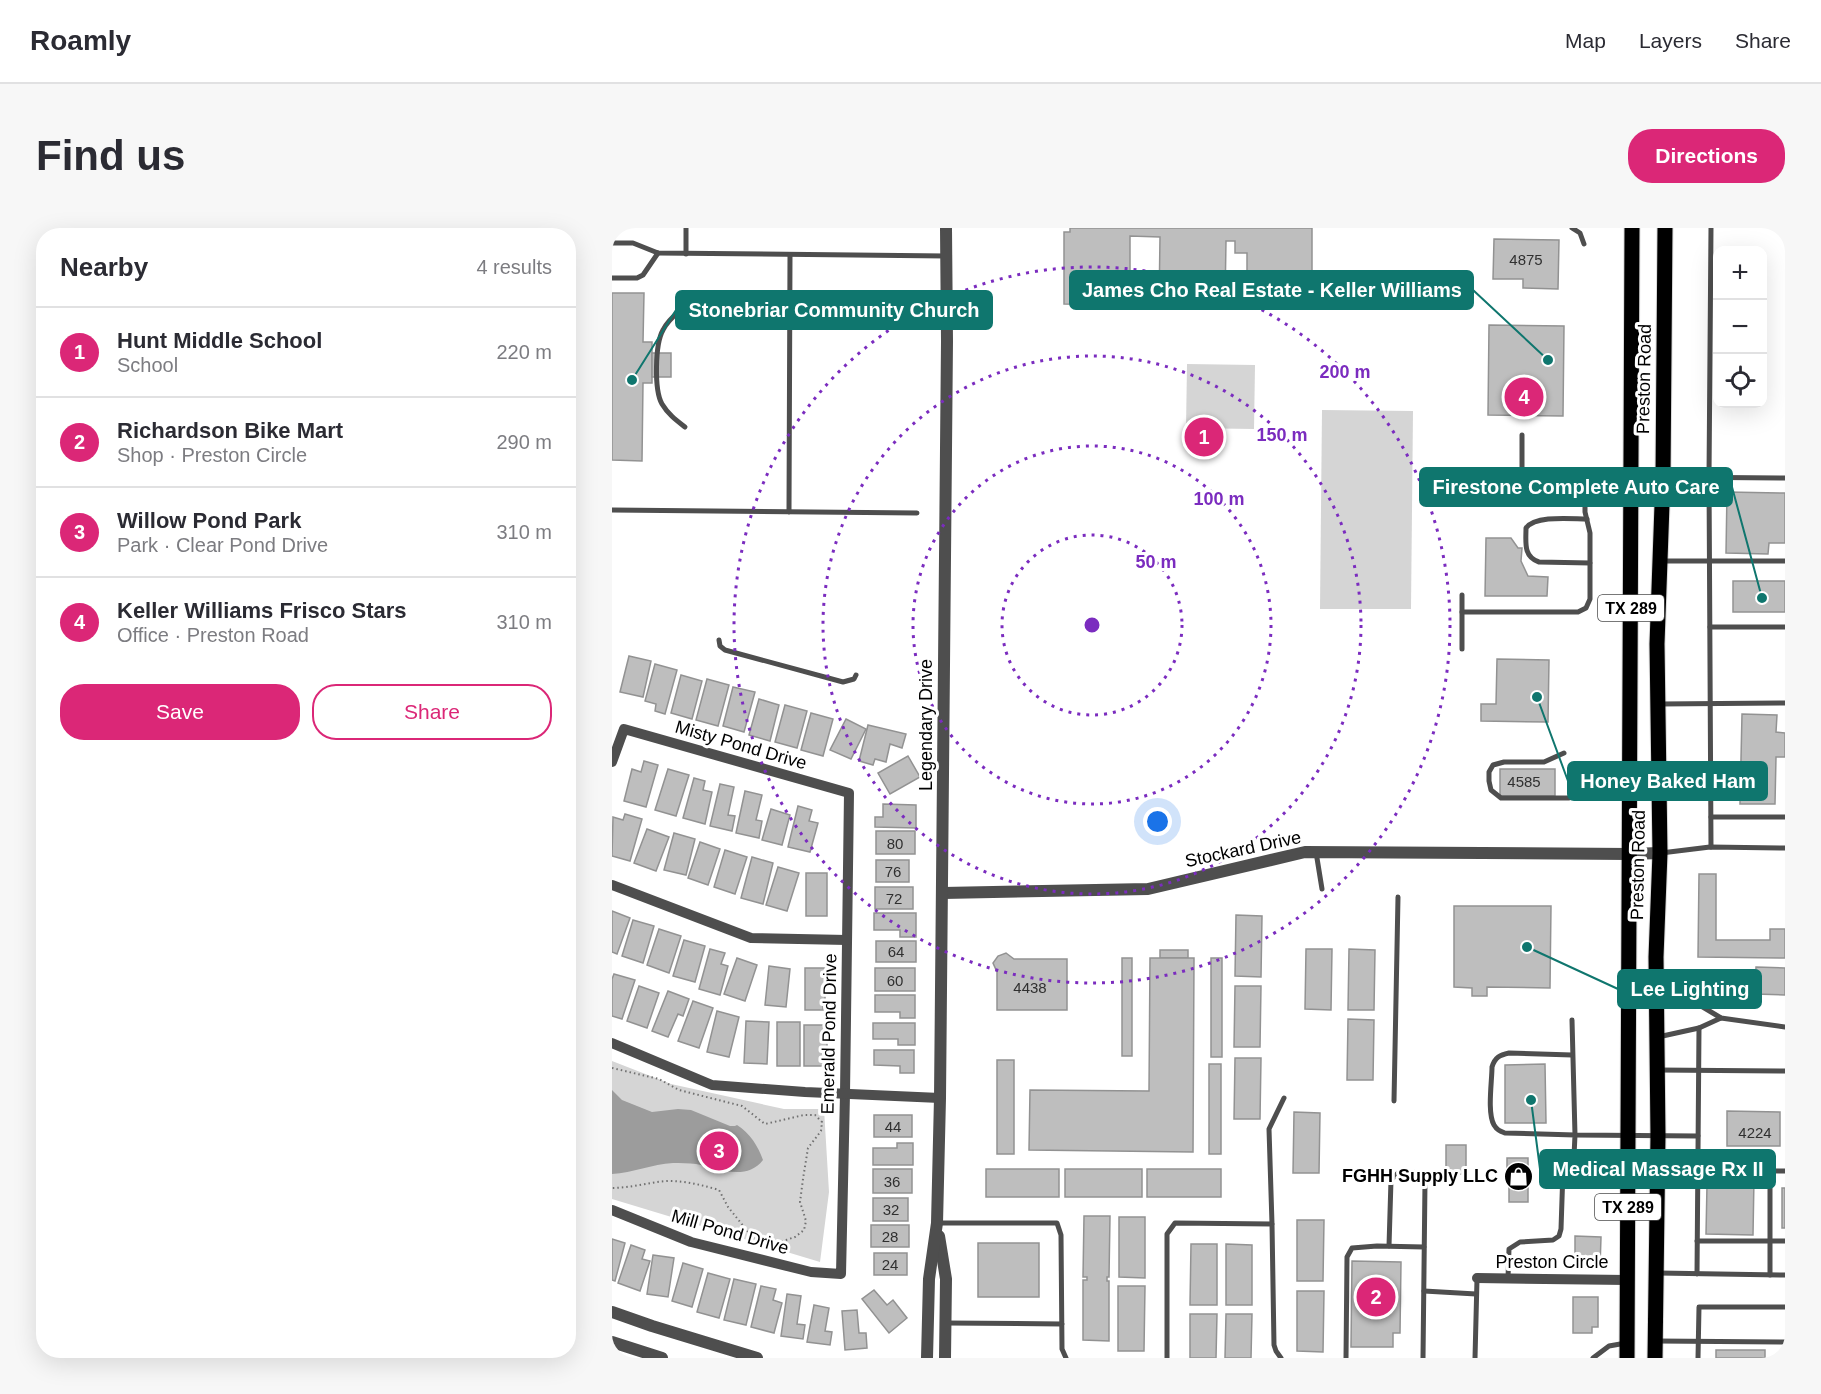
<!DOCTYPE html>
<meta charset="utf-8">
<style>
body{margin:0;font-family:Arial,sans-serif;background:#f7f7f7;color:#2b2b33}
.controls{position:absolute;right:18px;top:18px;display:grid;overflow:hidden;border-radius:12px;box-shadow:0 6px 24px #0002}
.controls button{width:54px;height:54px;display:grid;place-items:center;padding:0;border:0;border-bottom:2px solid #e1e1e2;background:#fff;color:#2b2b33;font:30px sans-serif}
.you{position:absolute;left:546px;top:594px;width:21px;height:21px;margin:-15px;border:4px solid #fff;border-radius:50%;background:#1a73e8;box-shadow:0 0 0 9px #1a73e833}
.badge{display:grid;place-items:center;width:39px;height:39px;border-radius:50%;background:#db2777;color:#fff;font-size:20px;font-weight:700}
.pin{position:absolute;translate:-50% -50%;border:3px solid #fff;box-shadow:0 2px 6px #0006}
.list{margin:0;padding:0;list-style:none}
h2{display:flex;justify-content:space-between;align-items:center;height:78px;margin:0;padding:0 24px;font-size:26px}
h2 small{font-size:20px;font-weight:400;color:#7c7c81}
.list li{display:grid;grid-template-columns:39px 1fr auto;gap:18px;align-items:center;box-sizing:border-box;height:90px;padding:0 24px;border-top:2px solid #e1e1e2}
.list b{display:block;font-size:22px;white-space:nowrap}
.list p{margin:0;font-size:20px;white-space:nowrap;color:#7c7c81}
.list em{font-size:20px;font-style:normal;color:#7c7c81}
.actions{display:flex;gap:12px;padding:18px 24px}
.actions a{flex:1;padding:14px 0;border:2px solid #db2777;border-radius:24px;text-align:center;font-size:21px;color:#db2777}
.actions .main{background:#db2777;color:#fff}
.icon{flex:none;width:33px;height:33px;fill:none;stroke:currentColor;stroke-width:2;stroke-linecap:round;stroke-linejoin:round}
.map{position:relative;flex:none;width:1173px;height:1130px;overflow:hidden;border-radius:24px}
header{display:flex;align-items:center;gap:36px;box-sizing:border-box;height:84px;padding:0 30px;background:#fff;border-bottom:2px solid #e1e1e2}
header strong{font-size:28px}
nav{display:flex;gap:33px;margin-inline-start:auto;font-size:21px}
.intro{display:flex;align-items:center;justify-content:space-between;box-sizing:border-box;height:144px;padding:0 36px}
h1{margin:0;font-size:42px}
.button{padding:15px 27px;border-radius:24px;background:#db2777;color:#fff;font-size:21px;font-weight:700}
main{display:flex;gap:36px;padding:0 36px}
aside{flex:1;background:#fff;border-radius:24px;box-shadow:0 6px 24px #0002}
.map>svg:first-child{display:block}
</style>
<header>
<strong>Roamly</strong>
<nav><a>Map</a><a>Layers</a><a>Share</a></nav>
</header>
<div class="intro"><h1>Find us</h1><a class="button">Directions</a></div>
<main>
<aside>
<h2>Nearby<small>4 results</small></h2>
<ul class="list">
<li><span class="badge">1</span><div><b>Hunt Middle School</b><p>School</p></div><em>220 m</em></li>
<li><span class="badge">2</span><div><b>Richardson Bike Mart</b><p>Shop · Preston Circle</p></div><em>290 m</em></li>
<li><span class="badge">3</span><div><b>Willow Pond Park</b><p>Park · Clear Pond Drive</p></div><em>310 m</em></li>
<li><span class="badge">4</span><div><b>Keller Williams Frisco Stars</b><p>Office · Preston Road</p></div><em>310 m</em></li>
</ul>
<div class="actions"><a class="main">Save</a><a>Share</a></div>
</aside>
<div class="map">
<svg width="1173" height="1130" viewBox="0 0 1173 1130">
<rect width="100%" height="100%" fill="#fff"/>
<g fill="#d5d5d5">
<path d="M575,136L643,137L642,201L574,200Z"/>
<path d="M710,182L801,183L799,381H708Z"/>
<path d="M0,833L59,856L172,881H212L217,964L208,1034L0,971Z"/>
</g>
<path fill="#9c9c9c" d="M0,862L10,872L40,884L66,881L79,882L118,898H123L125,897C138,905 146,918 151,932C134,954 105,940 84,936C77,935 68,935 61,935C40,936 21,945 0,946Z"/>
<g fill="#bebebe" stroke="#929292" stroke-width="1.5">
<path d="M458,0H700V61H635V25H623V13H614L613,74H596V78H547L548,9L518,8V77L452,76V4H458Z"/>
<path d="M882,11L947,12L946,61L911,60V51H881Z"/>
<path d="M0,65H32L31,114H40V155H31L30,233L0,232Z"/>
<path d="M877,97L952,98L951,188L876,187Z"/>
<rect x="40" y="125" width="19" height="24"/>
<path d="M1115,264L1173,265V315H1157L1156,326L1114,325Z"/>
<path d="M874,310H899L906,320H910L909,333L916,348L936,349L935,368H873Z"/>
<rect x="1121" y="353" width="52" height="31"/>
<path d="M17,428L39,433L31,469L8,464Z"/>
<path d="M885,431L937,432L936,494L869,493V476H884Z"/>
<path d="M43,436L65,442L53,486L43,483L44,476L33,473Z"/>
<path d="M69,447L90,453L80,491L59,485Z"/>
<path d="M95,451L117,457L106,498L84,492Z"/>
<path d="M121,459L143,464L132,504L111,498Z"/>
<path d="M147,471L167,477L158,513L137,507Z"/>
<path d="M173,477L195,483L185,520L163,514Z"/>
<path d="M199,485L221,491L211,528L189,522Z"/>
<path d="M1130,486L1165,487L1164,504L1173,505V529H1164L1163,576H1128Z"/>
<path d="M234,491L254,501L239,531L218,522Z"/>
<path d="M256,497L294,506L290,520L278,516L274,534L263,531L261,537L247,533Z"/>
<path d="M296,528L308,549L278,566L266,545Z"/>
<path d="M32,533L46,537L34,579L12,573L20,541L29,544Z"/>
<path d="M56,541L77,547L64,588L43,582Z"/>
<rect x="888" y="541" width="55" height="27"/>
<path d="M82,550L93,553L91,562L100,564L93,596L71,590Z"/>
<path d="M108,556L122,559L116,587L123,588L120,603L98,598Z"/>
<path d="M133,563L150,567L144,592L150,593L147,610L124,605Z"/>
<path d="M271,576L304,577V600L263,599V589H271Z"/>
<path d="M186,578L200,582L197,593L206,595L198,624L176,619Z"/>
<path d="M159,581L178,587L170,617L150,612Z"/>
<path d="M13,586L30,591L18,633L0,628L1,589L11,592Z"/>
<path d="M35,601L57,609L44,643L22,635Z"/>
<rect x="264" y="603" width="39" height="23"/>
<path d="M62,605L83,611L74,647L52,642Z"/>
<path d="M88,614L108,621L96,657L76,650Z"/>
<path d="M113,622L135,629L123,666L102,659Z"/>
<path d="M140,629L161,635L151,676L129,670Z"/>
<rect x="264" y="632" width="33" height="22"/>
<path d="M166,639L187,645L175,683L154,677Z"/>
<rect x="194" y="645" width="21" height="43"/>
<path d="M1087,646H1104V712H1158V701H1173V730L1086,729Z"/>
<rect x="263" y="659" width="38" height="22"/>
<path d="M842,678H939L938,760L875,759V768H860V760L842,759Z"/>
<path d="M0,683L18,690L5,726L0,724Z"/>
<path d="M262,685H304V709H288V702H262Z"/>
<path d="M624,687L650,688L649,749L623,748Z"/>
<path d="M21,692L42,698L31,735L10,728Z"/>
<path d="M47,701L69,708L57,745L35,737Z"/>
<path d="M72,712L93,718L83,754L61,748Z"/>
<rect x="264" y="713" width="40" height="21"/>
<path d="M98,721L113,725L109,736L116,738L108,767L87,761Z"/>
<path d="M694,721H720L719,782L693,781Z"/>
<path d="M737,721L763,722L762,782H736Z"/>
<rect x="548" y="722" width="28" height="8"/>
<path d="M394,725L402,731H455V782H385V744L381,735L386,728Z"/>
<path d="M125,730L145,737L133,773L112,766Z"/>
<rect x="510" y="730" width="10" height="98"/>
<path d="M538,730H582L581,924L417,922L418,862L537,863Z"/>
<rect x="599" y="730" width="11" height="99"/>
<path d="M157,738L178,741L174,779L153,777Z"/>
<path d="M1144,739L1173,740V767L1143,766Z"/>
<path d="M193,740H213V773H211V782H193Z"/>
<rect x="263" y="740" width="40" height="23"/>
<path d="M2,746L23,752L10,791L0,788V751Z"/>
<path d="M27,758L47,765L35,800L15,793Z"/>
<path d="M623,758H649L648,819H622Z"/>
<path d="M56,763L77,771L71,788L66,786L56,809L40,803Z"/>
<path d="M263,767H303V790H288V784H263Z"/>
<path d="M81,773L101,780L87,820L66,813Z"/>
<path d="M105,783L127,789L117,829L95,824Z"/>
<path d="M736,791L762,792L761,852H735Z"/>
<path d="M134,793L157,794L155,836L132,835Z"/>
<rect x="165" y="794" width="23" height="44"/>
<path d="M261,795H303V817H286V811H261Z"/>
<rect x="192" y="797" width="23" height="41"/>
<path d="M262,822H302V845H288V838L262,837Z"/>
<path d="M623,830H649L648,891H622Z"/>
<rect x="385" y="832" width="17" height="94"/>
<rect x="597" y="836" width="12" height="90"/>
<path d="M933,836L934,895H893V837Z"/>
<path d="M1115,883L1168,884V918H1115Z"/>
<path d="M682,884L708,885L707,945H681Z"/>
<rect x="262" y="887" width="38" height="22"/>
<path d="M285,915H301V937H261V920H285Z"/>
<rect x="834" y="917" width="20" height="29"/>
<path d="M895,930H916V974H897V954H903V942H895Z"/>
<rect x="261" y="941" width="39" height="24"/>
<rect x="374" y="941" width="73" height="28"/>
<rect x="453" y="941" width="77" height="28"/>
<rect x="535" y="941" width="74" height="28"/>
<path d="M1103,950H1142L1141,1007L1094,1006L1095,957H1103Z"/>
<rect x="1170" y="960" width="3" height="40"/>
<rect x="261" y="970" width="35" height="23"/>
<path d="M472,988H498L497,1049H495V1053H497V1113L471,1112V1052H475V1049H471Z"/>
<path d="M507,989H533V1050L507,1049Z"/>
<path d="M685,992H712L711,1053H685Z"/>
<rect x="259" y="997" width="38" height="22"/>
<path d="M963,1008L989,1009L988,1040H963Z"/>
<path d="M0,1011L13,1015L3,1053L0,1052Z"/>
<rect x="366" y="1015" width="61" height="54"/>
<path d="M579,1016H605V1077H578Z"/>
<path d="M614,1016L640,1017V1077H614Z"/>
<path d="M19,1017L33,1022L30,1031L38,1033L28,1063L6,1055Z"/>
<rect x="262" y="1025" width="33" height="22"/>
<path d="M41,1027L62,1030L56,1069L35,1066Z"/>
<path d="M740,1033L789,1034L788,1105H781V1119H739Z"/>
<path d="M71,1035L91,1041L80,1079L60,1073Z"/>
<path d="M96,1045L118,1051L107,1090L85,1084Z"/>
<path d="M122,1051L144,1056L134,1097L112,1092Z"/>
<path d="M149,1058L164,1061L161,1072L170,1075L162,1105L139,1099Z"/>
<path d="M506,1058H533L532,1123H506Z"/>
<path d="M262,1062L275,1077L281,1072L295,1090L277,1105L250,1071Z"/>
<path d="M685,1063H712L711,1124L685,1123Z"/>
<path d="M175,1066L189,1068L185,1096L193,1097L191,1111L169,1108Z"/>
<path d="M961,1069H986V1099H980V1105H961Z"/>
<path d="M202,1077L217,1080L213,1103L220,1104L218,1117L195,1114Z"/>
<path d="M245,1082L247,1105H254L255,1120L233,1122L230,1083Z"/>
<path d="M578,1086H605L604,1130H578Z"/>
<path d="M614,1086H640L639,1130H613Z"/>
<rect x="1104" y="1122" width="49" height="8"/>
</g>
<g fill="none" stroke-linecap="round" stroke-linejoin="round">
<defs>
<g id="primary">
<path d="M1019,248L1051,249"/>
<path d="M1015,1130L1020,0"/>
<path d="M1043,1130L1046,907L1044,729L1048,625L1045,416L1051,249L1053,0"/>
</g>
</defs>
<use href="#primary" stroke="#dbdbdb" stroke-width="17"/>
<path stroke="#707070" stroke-width="2" stroke-dasharray="1.5 3" stroke-linecap="butt" d="M0,840L47,851L67,862L130,878L153,896L192,887H203L210,894L209,903L196,920L191,951L188,974L194,993L192,1002L183,1009L156,1018L141,1010L116,979L107,962C90,957 74,953 56,953C37,954 19,960 0,960"/>
<g stroke="#4e4e4e" stroke-width="5">
<path d="M960,0L968,5L972,16"/>
<path d="M1099,0L1097,249L1099,619"/>
<path d="M0,15H21L46,25L334,28"/>
<path d="M74,26V0"/>
<path d="M0,50H25L31,47L46,25"/>
<path d="M73,199C64,192 56,186 50,176C42,162 43,116 51,102C56,92 65,85 73,78"/>
<path d="M910,207V246"/>
<path d="M1052,249L1173,250"/>
<path d="M851,270C856,253 861,250 878,246L1017,248"/>
<path d="M0,282L305,285"/>
<path d="M177,284L178,27"/>
<path d="M975,291C959,291 924,287 914,300C914,314 911,329 927,334L978,335"/>
<path d="M1050,333H1173"/>
<path d="M850,384H966L974,380L978,371V305L973,284V247"/>
<path d="M1098,399H1173"/>
<path d="M107,412L108,418L113,422L231,454L242,451L244,447"/>
<path d="M850,421V367"/>
<path d="M1048,476L1173,475"/>
<path d="M952,525L932,534H892L881,537L877,544V553L879,562L889,570H957"/>
<path d="M1099,589H1173"/>
<path d="M704,624L710,661"/>
<path d="M1049,625L1098,619L1173,620"/>
<path d="M1046,762L1074,769L1109,790L1173,799"/>
<path d="M960,792L963,907L1086,908"/>
<path d="M1046,809L1087,800L1109,790"/>
<path d="M1046,842L1173,843"/>
<path d="M782,873L786,669"/>
<path d="M1049,942L1173,943"/>
<path d="M325,995H445L449,1007L450,1121L454,1130"/>
<path d="M660,996L657,901L672,870"/>
<path d="M1085,1013H1173"/>
<path d="M777,1018L779,952L788,943C799,943 807,943 813,954L811,1130"/>
<path d="M1046,1045L1173,1047"/>
<path d="M1085,1046L1087,800"/>
<path d="M1158,1047V943"/>
<path d="M896,1050L897,1021L908,1014L941,1012L947,1008L949,1001L951,942L958,938L962,928L963,907L893,905C888,903 885,902 882,897C875,885 880,853 880,839C883,829 888,827 897,825L960,827"/>
<path d="M812,1063L864,1066"/>
<path d="M334,1095L450,1096"/>
<path d="M1045,1113L1173,1114"/>
<path d="M555,1130V1006L563,995L660,996L662,1117L664,1123L669,1130"/>
<path d="M734,1130L735,1029L740,1020L765,1018L812,1019"/>
<path d="M863,1130L865,1051"/>
<path d="M981,1130L997,1118L1014,1115"/>
<path d="M1086,1130L1087,1079H1173"/>
</g>
<g stroke="#4e4e4e" stroke-width="10">
<path d="M0,534L12,501L237,565L233,866L229,1046L199,1044L79,1014L0,982"/>
<path d="M0,657L139,710L235,712"/>
<path d="M0,815L100,857L193,864L328,870"/>
<path d="M865,1050L1015,1052"/>
</g>
<g stroke="#4e4e4e" stroke-width="12">
<path d="M331,665L536,661L693,624L1018,626L1048,625"/>
<path d="M327,1008L334,1051L333,1130"/>
<path d="M0,1084L40,1098L145,1130"/>
<path d="M0,1114L50,1130"/>
<path d="M315,1130L317,1051L325,995L328,870L335,113L334,0"/>
</g>
<use href="#primary" stroke="#000" stroke-width="15"/>
</g>
<g fill="none" stroke="#7b2cbf" stroke-width="3" stroke-dasharray="3 6">
<circle cx="480" cy="397" r="90"/>
<circle cx="480" cy="397" r="179"/>
<circle cx="480" cy="397" r="269"/>
<circle cx="480" cy="397" r="358"/>
</g>
<defs>
<symbol id="shop-disc" viewBox="-11 -11 22 22"><circle r="9.5" fill="#000" stroke="#fff"/><path d="M-5-2.5h2.3a2.7 3.5 0 0 1 5.4 0H5L5.5 6h-11ZM-1.5-2.5h3a1.5 2.3 0 0 0-3 0Z" fill="#fff"/></symbol>
</defs>
<g fill-rule="evenodd">
<use href="#shop-disc" x="890" y="932" width="33" height="33"/>
</g>
<g text-anchor="middle" dominant-baseline="central" stroke-width="6" stroke-linejoin="round" paint-order="stroke">
<g font-size="15" fill="#303030">
<text x="914" y="31">4875</text>
<text x="912" y="553">4585</text>
<text x="283" y="615">80</text>
<text x="281" y="643">76</text>
<text x="282" y="670">72</text>
<text x="284" y="723">64</text>
<text x="283" y="752">60</text>
<text x="418" y="759">4438</text>
<text x="281" y="898">44</text>
<text x="1143" y="904">4224</text>
<text x="280" y="953">36</text>
<text x="279" y="981">32</text>
<text x="278" y="1008">28</text>
<text x="278" y="1036">24</text>
</g>
<g fill="#fff" stroke="#4c4c4c" stroke-width="1.5">
<rect x="986" y="367" width="66" height="26" rx="4.5"/>
<rect x="983" y="966" width="66" height="26" rx="4.5"/>
</g>
<g font-size="16" font-weight="bold" fill="#000">
<text x="1019" y="380">TX 289</text>
<text x="1016" y="979">TX 289</text>
</g>
<g font-size="18" fill="#000" stroke="#fff">
<text transform="translate(1032 151) rotate(-89)">Preston Road</text>
<text transform="translate(314 497) rotate(-90)">Legendary Drive</text>
<text transform="translate(129 517) rotate(16)">Misty Pond Drive</text>
<text transform="translate(631 621) rotate(-12)">Stockard Drive</text>
<text transform="translate(1026 637) rotate(-89)">Preston Road</text>
<text transform="translate(217 806) rotate(-89)">Emerald Pond Drive</text>
<text transform="translate(118 1004) rotate(16)">Mill Pond Drive</text>
<text x="940" y="1034">Preston Circle</text>
</g>
<g font-size="18" font-weight="bold" fill="#000" stroke="#fff" text-anchor="end">
<text x="886" y="948">FGHH Supply LLC</text>
</g>
</g>
<circle cx="480" cy="397" r="9" fill="#7b2cbf" stroke="#fff" stroke-width="3"/>
<g font-size="18" text-anchor="middle" font-weight="bold" fill="#7b2cbf" stroke="#fff" stroke-width="6" stroke-linejoin="round" paint-order="stroke">
<text x="733" y="150">200 m</text>
<text x="670" y="213">150 m</text>
<text x="607" y="277">100 m</text>
<text x="544" y="340">50 m</text>
</g>
<path fill="none" stroke="#0f766e" stroke-width="2" d="M936 132L861 62M20 152L64 82M1150 370L1120 259M925 469L956 553M915 719L1006 761M919 872L928 941"/>
<g fill="#0f766e" stroke="#fff" stroke-width="2">
<circle cx="936" cy="132" r="6"/>
<circle cx="20" cy="152" r="6"/>
<circle cx="1150" cy="370" r="6"/>
<circle cx="925" cy="469" r="6"/>
<circle cx="915" cy="719" r="6"/>
<circle cx="919" cy="872" r="6"/>
</g>
<g fill="#0f766e" stroke="#0f766e" stroke-width="2">
<rect x="458" y="43" width="403" height="38" rx="6"/>
<rect x="64" y="63" width="316" height="38" rx="6"/>
<rect x="808" y="240" width="312" height="38" rx="6"/>
<rect x="956" y="534" width="199" height="38" rx="6"/>
<rect x="1006" y="742" width="143" height="38" rx="6"/>
<rect x="928" y="922" width="235" height="38" rx="6"/>
</g>
<g font-size="20" text-anchor="middle" font-weight="bold" fill="#fff">
<text x="660" y="69">James Cho Real Estate - Keller Williams</text>
<text x="222" y="89">Stonebriar Community Church</text>
<text x="964" y="266">Firestone Complete Auto Care</text>
<text x="1056" y="560">Honey Baked Ham</text>
<text x="1078" y="768">Lee Lighting</text>
<text x="1046" y="948">Medical Massage Rx II</text>
</g>
</svg>
<div class="controls">
<button>+</button>
<button>−</button>
<button><svg class="icon" aria-label="locate" viewBox="0 0 24 24"><circle cx="12" cy="12" r="6"/><path d="M12 2v4M12 18v4M2 12h4M18 12h4"/></svg></button>
</div>
<div class="you"></div>
<div class="pin badge" style="left:592px;top:209px">1</div>
<div class="pin badge" style="left:764px;top:1069px">2</div>
<div class="pin badge" style="left:107px;top:923px">3</div>
<div class="pin badge" style="left:912px;top:169px">4</div>
</div>
</main>
